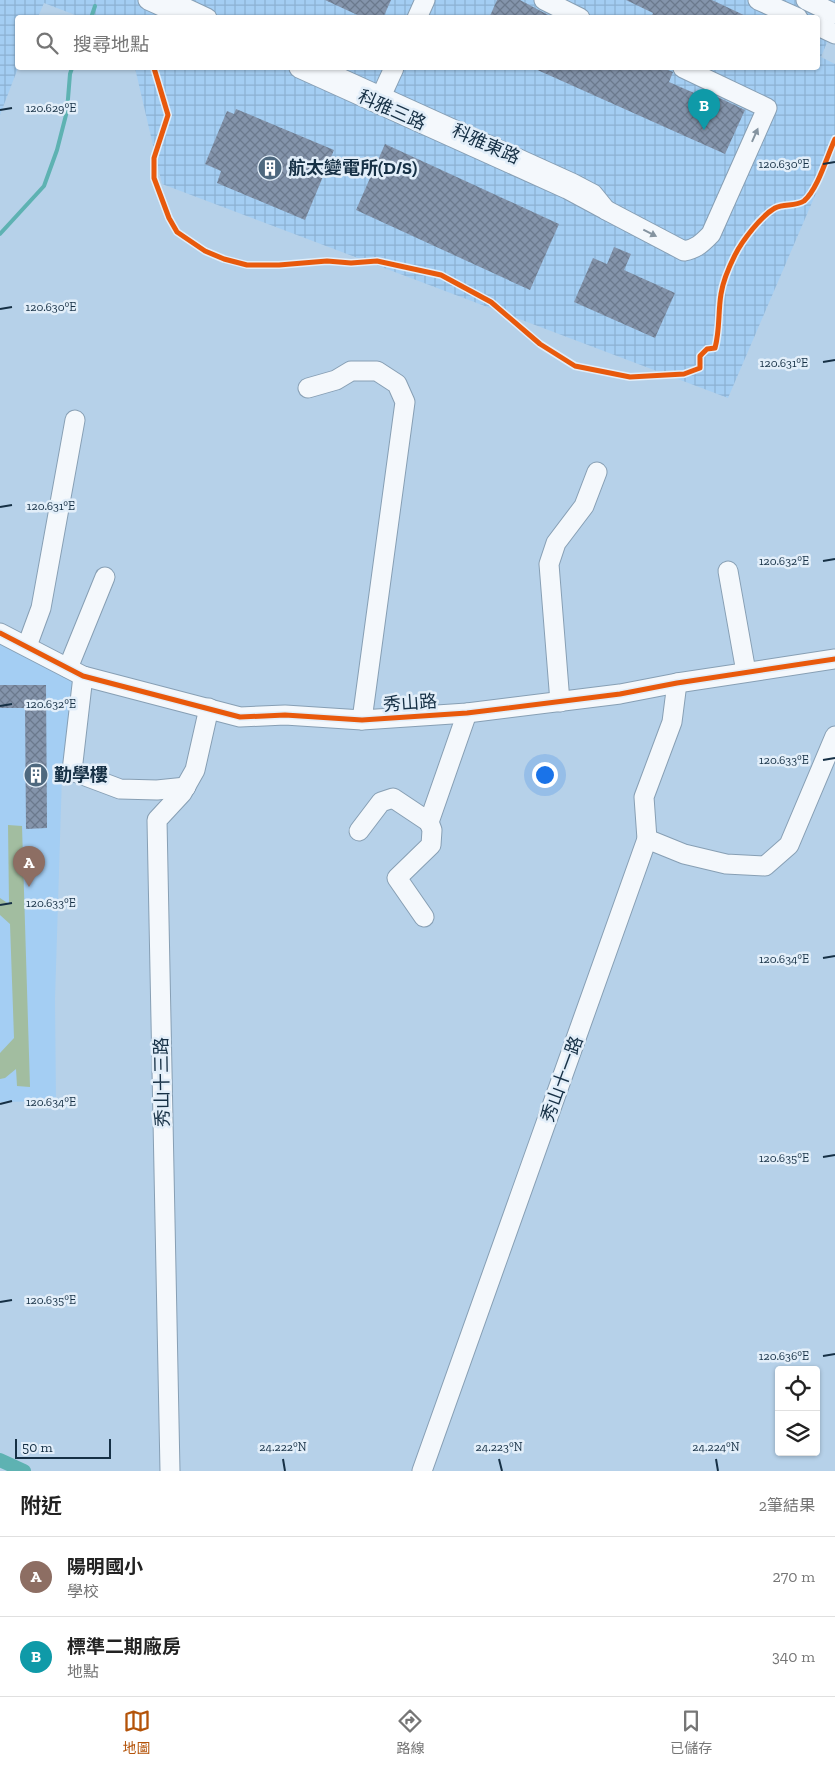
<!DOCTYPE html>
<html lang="zh-TW">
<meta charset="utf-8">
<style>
body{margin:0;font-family:"Zilla Slab","Noto Sans TC",serif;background:#f2f2f2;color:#222}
.controls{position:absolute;right:15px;bottom:15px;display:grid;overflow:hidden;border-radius:5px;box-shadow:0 1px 4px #0004}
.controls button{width:45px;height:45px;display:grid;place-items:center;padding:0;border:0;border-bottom:1px solid #e0e0e0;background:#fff;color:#222;font:25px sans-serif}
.scale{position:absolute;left:15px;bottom:12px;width:96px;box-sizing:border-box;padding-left:5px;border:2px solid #163045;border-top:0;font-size:14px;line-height:18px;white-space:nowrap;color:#163045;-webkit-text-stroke:4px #e2eef9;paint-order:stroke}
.you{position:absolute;left:544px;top:774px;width:18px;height:18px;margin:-12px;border:4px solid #fff;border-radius:50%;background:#1a73e8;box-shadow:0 0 0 8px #1a73e833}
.badge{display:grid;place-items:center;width:32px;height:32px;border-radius:50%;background:#b45309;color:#fff;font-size:16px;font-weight:700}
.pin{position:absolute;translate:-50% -41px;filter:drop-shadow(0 1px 2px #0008)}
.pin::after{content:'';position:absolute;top:26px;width:18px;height:15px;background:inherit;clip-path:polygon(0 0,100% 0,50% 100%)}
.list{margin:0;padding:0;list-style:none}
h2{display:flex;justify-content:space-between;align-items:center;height:65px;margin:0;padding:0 20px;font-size:21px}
h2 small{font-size:16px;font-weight:400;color:#767676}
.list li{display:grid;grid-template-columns:32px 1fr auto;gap:15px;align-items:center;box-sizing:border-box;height:80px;padding:0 20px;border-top:1px solid #e0e0e0}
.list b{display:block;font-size:19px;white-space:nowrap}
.list p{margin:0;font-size:16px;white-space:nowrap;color:#767676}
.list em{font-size:16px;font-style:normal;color:#767676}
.icon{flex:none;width:28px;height:28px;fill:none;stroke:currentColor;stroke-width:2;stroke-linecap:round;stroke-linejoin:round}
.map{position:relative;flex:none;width:835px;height:1471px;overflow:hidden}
.search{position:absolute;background:#fff;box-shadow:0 1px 4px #0004;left:15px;right:15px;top:15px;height:55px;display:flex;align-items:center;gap:12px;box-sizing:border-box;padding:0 18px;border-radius:5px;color:#767676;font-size:19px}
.sheet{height:225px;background:#fff}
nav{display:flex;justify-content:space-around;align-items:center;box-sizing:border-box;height:70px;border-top:1px solid #e0e0e0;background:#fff;font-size:14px;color:#767676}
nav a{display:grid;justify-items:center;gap:2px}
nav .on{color:#b45309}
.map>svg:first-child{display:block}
</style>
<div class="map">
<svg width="835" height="1471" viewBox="0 0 835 1471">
<defs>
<pattern id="industrial-grid" width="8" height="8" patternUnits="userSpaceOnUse" patternTransform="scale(1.25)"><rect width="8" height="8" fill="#a4cef3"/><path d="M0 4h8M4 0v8" fill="none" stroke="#8cb1d2"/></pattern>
<pattern id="building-cross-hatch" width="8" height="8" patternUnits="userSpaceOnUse" patternTransform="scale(1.25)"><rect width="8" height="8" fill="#8494ab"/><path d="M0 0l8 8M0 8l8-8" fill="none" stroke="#6b798d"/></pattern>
</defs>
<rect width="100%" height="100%" fill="#b6d1e9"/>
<path fill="#a4cef3" d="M0,644L72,681L62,775L55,999L56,1101L0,1102Z"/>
<path fill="url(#industrial-grid)" d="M0,0H835V23L821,57L835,64V149L728,398L162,184L135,68H818V18H83L44,3L38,17L18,18V68L0,115Z"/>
<path fill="#a2bda0" d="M8,825L22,826L30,1087L17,1086L16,1069L5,1078L0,1079V1053L14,1038L10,924L0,915V898L9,904Z"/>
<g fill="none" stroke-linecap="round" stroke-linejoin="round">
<g stroke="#5eb2b2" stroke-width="4">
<path d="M91,18L95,6"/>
<path d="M0,234L44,186L57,150L67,111L70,74L72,68"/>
</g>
<path stroke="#5eb2b2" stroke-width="14" d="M0,1460L24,1471"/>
</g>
<g fill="url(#building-cross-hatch)">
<path d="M325,0H391L383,18H364Z"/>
<path d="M497,0H520L554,18H489Z"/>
<path d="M626,0H712L750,18H651L653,13Z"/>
<path d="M533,68H663L673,72L669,82L701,96L703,90L745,110L725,154Z"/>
<path d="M236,109L334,150L305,220L217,183L221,171L205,164L227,111L234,114Z"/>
<path d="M385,144L559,224L530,290L356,210Z"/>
<path d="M614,247L631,254L624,270L675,293L655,338L574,302L593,258L607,264Z"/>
<path d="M0,685H46L47,828L26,829L25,708H0Z"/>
</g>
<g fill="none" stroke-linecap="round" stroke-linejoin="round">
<defs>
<g id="minor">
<path d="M148,0L188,18"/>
<path d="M544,0L580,18"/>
<path d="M758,0L798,18"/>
<path d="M806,0L835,14"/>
<path d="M179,5L207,18"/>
<path d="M417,18L425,0"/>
<path d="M818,26L835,34"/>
<path d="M299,68L567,189L606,210L593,194L572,183L318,68"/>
<path d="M378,103L394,68"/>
<path d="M606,210L684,251C697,249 703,242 711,234L767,108L683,68"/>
<path d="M308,388L336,380L351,371H377L397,384L405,402L362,720"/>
<path d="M728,571L746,672"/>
<path d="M0,633L83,676L240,717L285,715L362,720L467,713L620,694L677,683L835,659"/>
<path d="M27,646L41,608L75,420"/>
<path d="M68,668L105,577"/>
<path d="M83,676L72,771L120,789L157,790L186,787"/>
<path d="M560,702L549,564L556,543L584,506L597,472"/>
<path d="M359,831L381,802L393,798L429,822"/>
<path d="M647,839L684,854L726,864L765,866L789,845L835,736"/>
<path d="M424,917L397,878L431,845L432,830L429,822L467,713"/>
<path d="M170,1471L157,820L182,793L195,770L209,708"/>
<path d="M422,1471L647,839L644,797L672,722L677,683"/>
</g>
</defs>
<use href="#minor" stroke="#879fb4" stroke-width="21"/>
<use href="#minor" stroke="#f4f8fc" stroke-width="19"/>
<defs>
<g id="cycleway">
<path d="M154,68L168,115L154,158V178L169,218L177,232L205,251L224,259L247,265H279L327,261L351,263L377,261L441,275L491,302L540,344L575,366L630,377L684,374L700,368V356L707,349L715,348C720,330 718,312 721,294C723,281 729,267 735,255C742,241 761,216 775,208C784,203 795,207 804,201C818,189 827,156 835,139"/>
<path d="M0,633L83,676L240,717L285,715L362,720L467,713L620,694L677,683L835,659"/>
</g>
</defs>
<use href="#cycleway" stroke="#e2eef9" stroke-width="8"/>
<use href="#cycleway" stroke="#e8590c" stroke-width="5"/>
</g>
<defs><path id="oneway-solid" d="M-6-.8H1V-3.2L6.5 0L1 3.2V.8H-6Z" transform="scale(1.25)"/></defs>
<g fill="#8594a0">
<use href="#oneway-solid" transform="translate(755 135) rotate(-66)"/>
<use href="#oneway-solid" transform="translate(650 233) rotate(27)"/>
</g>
<path fill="none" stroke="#163045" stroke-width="2" d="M0,110L12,108M823,164L835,162M0,309L12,307M823,362L835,360M0,507L12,505M823,561L835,559M0,706L12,704M823,760L835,758M0,905L12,903M823,958L835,956M0,1104L12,1101M823,1157L835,1155M0,1302L12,1300M823,1356L835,1354M283,1459L285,1471M499,1459L502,1471M716,1459L718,1471"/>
<defs>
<symbol id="building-disc" viewBox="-11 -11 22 22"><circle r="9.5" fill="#4e687e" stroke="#e2eef9"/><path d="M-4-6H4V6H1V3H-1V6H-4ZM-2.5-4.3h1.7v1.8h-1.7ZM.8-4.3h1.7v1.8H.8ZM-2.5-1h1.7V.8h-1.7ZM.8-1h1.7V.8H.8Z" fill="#fff"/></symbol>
</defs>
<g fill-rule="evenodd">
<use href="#building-disc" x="256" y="154" width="28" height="28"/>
<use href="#building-disc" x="22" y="761" width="28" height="28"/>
</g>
<g text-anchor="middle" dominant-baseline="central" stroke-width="5" stroke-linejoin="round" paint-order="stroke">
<g font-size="18" fill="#163045" stroke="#e2eef9">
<text transform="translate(392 110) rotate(24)">科雅三路</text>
<text transform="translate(486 144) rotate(24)">科雅東路</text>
<text transform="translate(410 703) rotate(-4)">秀山路</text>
<text transform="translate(562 1079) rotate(-70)">秀山十一路</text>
<text transform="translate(162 1082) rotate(-91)">秀山十三路</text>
</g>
<g font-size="18" font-weight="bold" fill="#163045" stroke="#e2eef9" text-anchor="start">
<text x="288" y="168">航太變電所(D/S)</text>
<text x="54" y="775">勤學樓</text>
</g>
</g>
<g font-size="12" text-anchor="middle" fill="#163045" stroke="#e2eef9" stroke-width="5" stroke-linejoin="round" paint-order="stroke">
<text x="51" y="112">120.629°E</text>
<text x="784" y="168">120.630°E</text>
<text x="51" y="311">120.630°E</text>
<text x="784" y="367">120.631°E</text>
<text x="51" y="510">120.631°E</text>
<text x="784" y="565">120.632°E</text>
<text x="51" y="708">120.632°E</text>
<text x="784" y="764">120.633°E</text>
<text x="51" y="907">120.633°E</text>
<text x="784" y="963">120.634°E</text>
<text x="51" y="1106">120.634°E</text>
<text x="784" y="1162">120.635°E</text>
<text x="51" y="1304">120.635°E</text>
<text x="784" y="1360">120.636°E</text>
<text x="283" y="1451">24.222°N</text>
<text x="499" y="1451">24.223°N</text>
<text x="716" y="1451">24.224°N</text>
</g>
</svg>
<div class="controls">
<button><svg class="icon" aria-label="locate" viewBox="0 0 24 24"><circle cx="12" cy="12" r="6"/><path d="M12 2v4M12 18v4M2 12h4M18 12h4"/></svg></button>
<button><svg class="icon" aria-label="layers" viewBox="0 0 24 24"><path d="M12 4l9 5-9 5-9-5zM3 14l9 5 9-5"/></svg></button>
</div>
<div class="scale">50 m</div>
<div class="you"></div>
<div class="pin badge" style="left:29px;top:887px;background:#8d6e63">A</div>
<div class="pin badge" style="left:704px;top:130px;background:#0f9aa8">B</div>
<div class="search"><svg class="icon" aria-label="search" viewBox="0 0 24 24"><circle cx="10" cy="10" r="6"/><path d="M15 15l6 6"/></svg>搜尋地點</div>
</div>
<section class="sheet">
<h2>附近<small>2筆結果</small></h2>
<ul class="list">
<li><span class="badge" style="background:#8d6e63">A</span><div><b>陽明國小</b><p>學校</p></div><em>270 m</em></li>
<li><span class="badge" style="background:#0f9aa8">B</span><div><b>標準二期廠房</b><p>地點</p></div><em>340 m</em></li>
</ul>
</section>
<nav>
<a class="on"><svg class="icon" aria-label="map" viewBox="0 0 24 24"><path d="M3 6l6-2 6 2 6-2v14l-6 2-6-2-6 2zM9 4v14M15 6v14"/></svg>地圖</a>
<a><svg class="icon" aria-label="directions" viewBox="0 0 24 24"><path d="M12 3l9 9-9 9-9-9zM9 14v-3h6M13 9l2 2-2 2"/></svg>路線</a>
<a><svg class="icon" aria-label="saved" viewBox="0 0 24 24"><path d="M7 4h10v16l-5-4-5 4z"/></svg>已儲存</a>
</nav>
